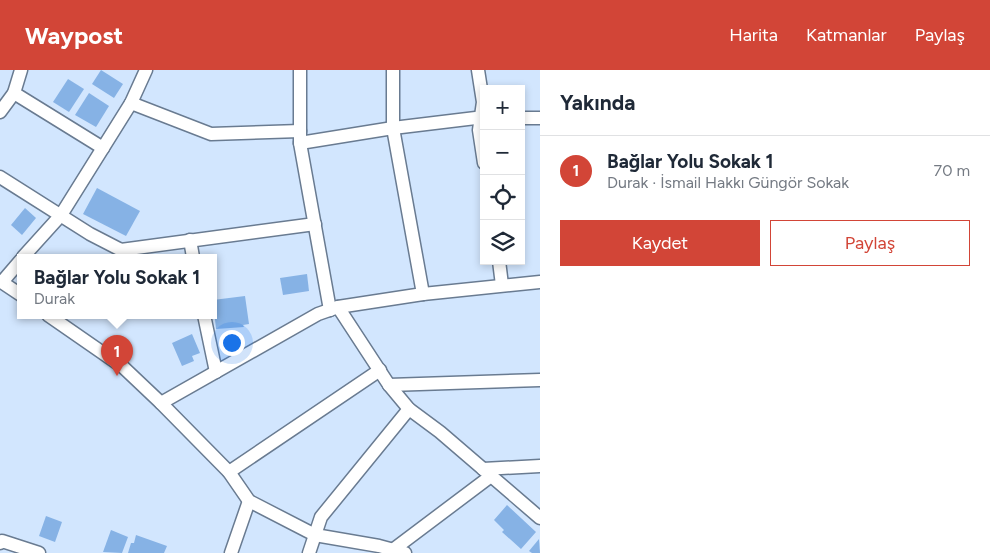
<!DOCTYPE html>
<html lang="tr">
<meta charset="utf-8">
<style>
body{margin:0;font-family:Figtree,sans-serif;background:#f2f2f3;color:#1f2937}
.controls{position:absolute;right:15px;top:15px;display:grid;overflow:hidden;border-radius:0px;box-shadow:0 2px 8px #0003}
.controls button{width:45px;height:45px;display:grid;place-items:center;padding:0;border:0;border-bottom:1px solid #e0e1e3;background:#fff;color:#1f2937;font:25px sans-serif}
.you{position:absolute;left:231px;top:272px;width:18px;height:18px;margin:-12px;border:4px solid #fff;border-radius:50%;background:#1a73e8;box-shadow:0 0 0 8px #1a73e833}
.badge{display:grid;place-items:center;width:32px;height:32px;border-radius:50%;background:#d24537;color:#fff;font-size:16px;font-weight:700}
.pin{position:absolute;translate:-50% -41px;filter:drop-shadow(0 1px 2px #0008)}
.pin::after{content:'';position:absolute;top:26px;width:18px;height:15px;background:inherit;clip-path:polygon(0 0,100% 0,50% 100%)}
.popup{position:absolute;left:17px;top:184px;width:200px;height:65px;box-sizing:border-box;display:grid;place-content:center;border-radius:0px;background:#fff;filter:drop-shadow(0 1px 4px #0005);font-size:16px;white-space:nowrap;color:#747a83}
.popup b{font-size:19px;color:#1f2937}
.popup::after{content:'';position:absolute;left:50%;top:100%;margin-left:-10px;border:10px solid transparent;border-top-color:#fff}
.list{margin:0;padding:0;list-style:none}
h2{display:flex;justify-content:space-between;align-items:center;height:65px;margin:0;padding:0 20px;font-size:21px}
h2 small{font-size:16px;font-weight:400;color:#747a83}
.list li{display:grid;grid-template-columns:32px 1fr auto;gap:15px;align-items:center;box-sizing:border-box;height:70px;padding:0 20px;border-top:1px solid #e0e1e3}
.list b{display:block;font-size:19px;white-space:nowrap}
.list p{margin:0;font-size:16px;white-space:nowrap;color:#747a83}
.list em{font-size:16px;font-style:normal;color:#747a83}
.actions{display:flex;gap:10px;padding:15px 20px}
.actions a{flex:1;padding:11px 0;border:1px solid #d24537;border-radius:0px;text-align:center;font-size:18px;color:#d24537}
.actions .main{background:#d24537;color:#fff}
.icon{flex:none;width:28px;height:28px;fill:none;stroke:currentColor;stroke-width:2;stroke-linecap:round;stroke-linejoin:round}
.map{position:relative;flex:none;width:540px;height:483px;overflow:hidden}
header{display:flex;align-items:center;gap:30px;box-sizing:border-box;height:70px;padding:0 25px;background:#d24537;color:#fff}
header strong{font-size:24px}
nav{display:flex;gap:28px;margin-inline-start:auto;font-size:18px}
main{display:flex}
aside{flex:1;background:#fff}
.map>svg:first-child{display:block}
</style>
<header>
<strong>Waypost</strong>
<nav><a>Harita</a><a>Katmanlar</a><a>Paylaş</a></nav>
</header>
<main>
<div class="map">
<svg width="540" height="483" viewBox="0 0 540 483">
<rect width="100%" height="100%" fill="#d2e6fe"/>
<g fill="#86b2e5">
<path d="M101,0L123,14L114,28L92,14Z"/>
<path d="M68,9L84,19L69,42L53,32Z"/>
<path d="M89,23L109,36L96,57L75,45Z"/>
<path d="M97,118L140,141L126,166L83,144Z"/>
<path d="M25,138L36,148L22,165L11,155Z"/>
<path d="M307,204L309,221L283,225L280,208Z"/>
<path d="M245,226L249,254L243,255L244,257L216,259L213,230Z"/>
<path d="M192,264L200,283L192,286L194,291L182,296L172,273Z"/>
<path d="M507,435L536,462L521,479L502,462L504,460L494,450Z"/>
<path d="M46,446L62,452L55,472L39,466Z"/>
<path d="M111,460L128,467L122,483L103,482Z"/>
<path d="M136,465L167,476L164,483H128L131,473H134Z"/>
<path d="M539,469L540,483H532L529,481Z"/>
</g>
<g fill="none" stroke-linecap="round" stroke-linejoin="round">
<defs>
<g id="street">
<path d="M300,0V73L330,240"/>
<path d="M393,0V58L423,224"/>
<path d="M478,0L483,32L479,60L484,93"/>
<path d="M14,23L103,78"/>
<path d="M131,33L211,64L300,61"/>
<path d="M0,42L14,23L21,0"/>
<path d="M521,48H540"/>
<path d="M300,73L393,58L484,47"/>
<path d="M0,107L90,164L121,180L315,154"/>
<path d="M190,170L193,187"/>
<path d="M23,187L61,145L131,33L146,0"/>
<path d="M499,191L502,215"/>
<path d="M0,211L21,225"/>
<path d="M2,212L21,190"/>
<path d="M338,237L389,315L409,339L440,362L540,448"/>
<path d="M48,245L123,297L161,333L229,402L249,431L315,465L379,476L405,483"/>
<path d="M204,245L216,302"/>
<path d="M389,315L540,310"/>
<path d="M161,333L318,244L338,237L423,224L540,212"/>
<path d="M483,399L540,396"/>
<path d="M229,402L380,300"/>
<path d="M0,473L2,471L39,483"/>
<path d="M231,483L249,431"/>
<path d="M309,483L321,447L409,339"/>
<path d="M392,483L394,479L491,406"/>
</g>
</defs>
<use href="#street" stroke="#697b91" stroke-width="15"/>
<use href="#street" stroke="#fff" stroke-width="12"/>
</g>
</svg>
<div class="controls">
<button>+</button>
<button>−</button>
<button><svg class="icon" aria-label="locate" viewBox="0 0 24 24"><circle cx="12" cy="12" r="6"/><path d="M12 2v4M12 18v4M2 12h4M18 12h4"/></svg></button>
<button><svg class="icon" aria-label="layers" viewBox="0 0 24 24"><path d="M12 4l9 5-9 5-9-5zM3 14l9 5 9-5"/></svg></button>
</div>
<div class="you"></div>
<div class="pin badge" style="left:117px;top:306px">1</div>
<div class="popup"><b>Bağlar Yolu Sokak 1</b>Durak</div>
</div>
<aside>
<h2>Yakında<small></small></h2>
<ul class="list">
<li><span class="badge">1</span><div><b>Bağlar Yolu Sokak 1</b><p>Durak · İsmail Hakkı Güngör Sokak</p></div><em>70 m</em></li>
</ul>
<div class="actions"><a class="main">Kaydet</a><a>Paylaş</a></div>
</aside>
</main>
